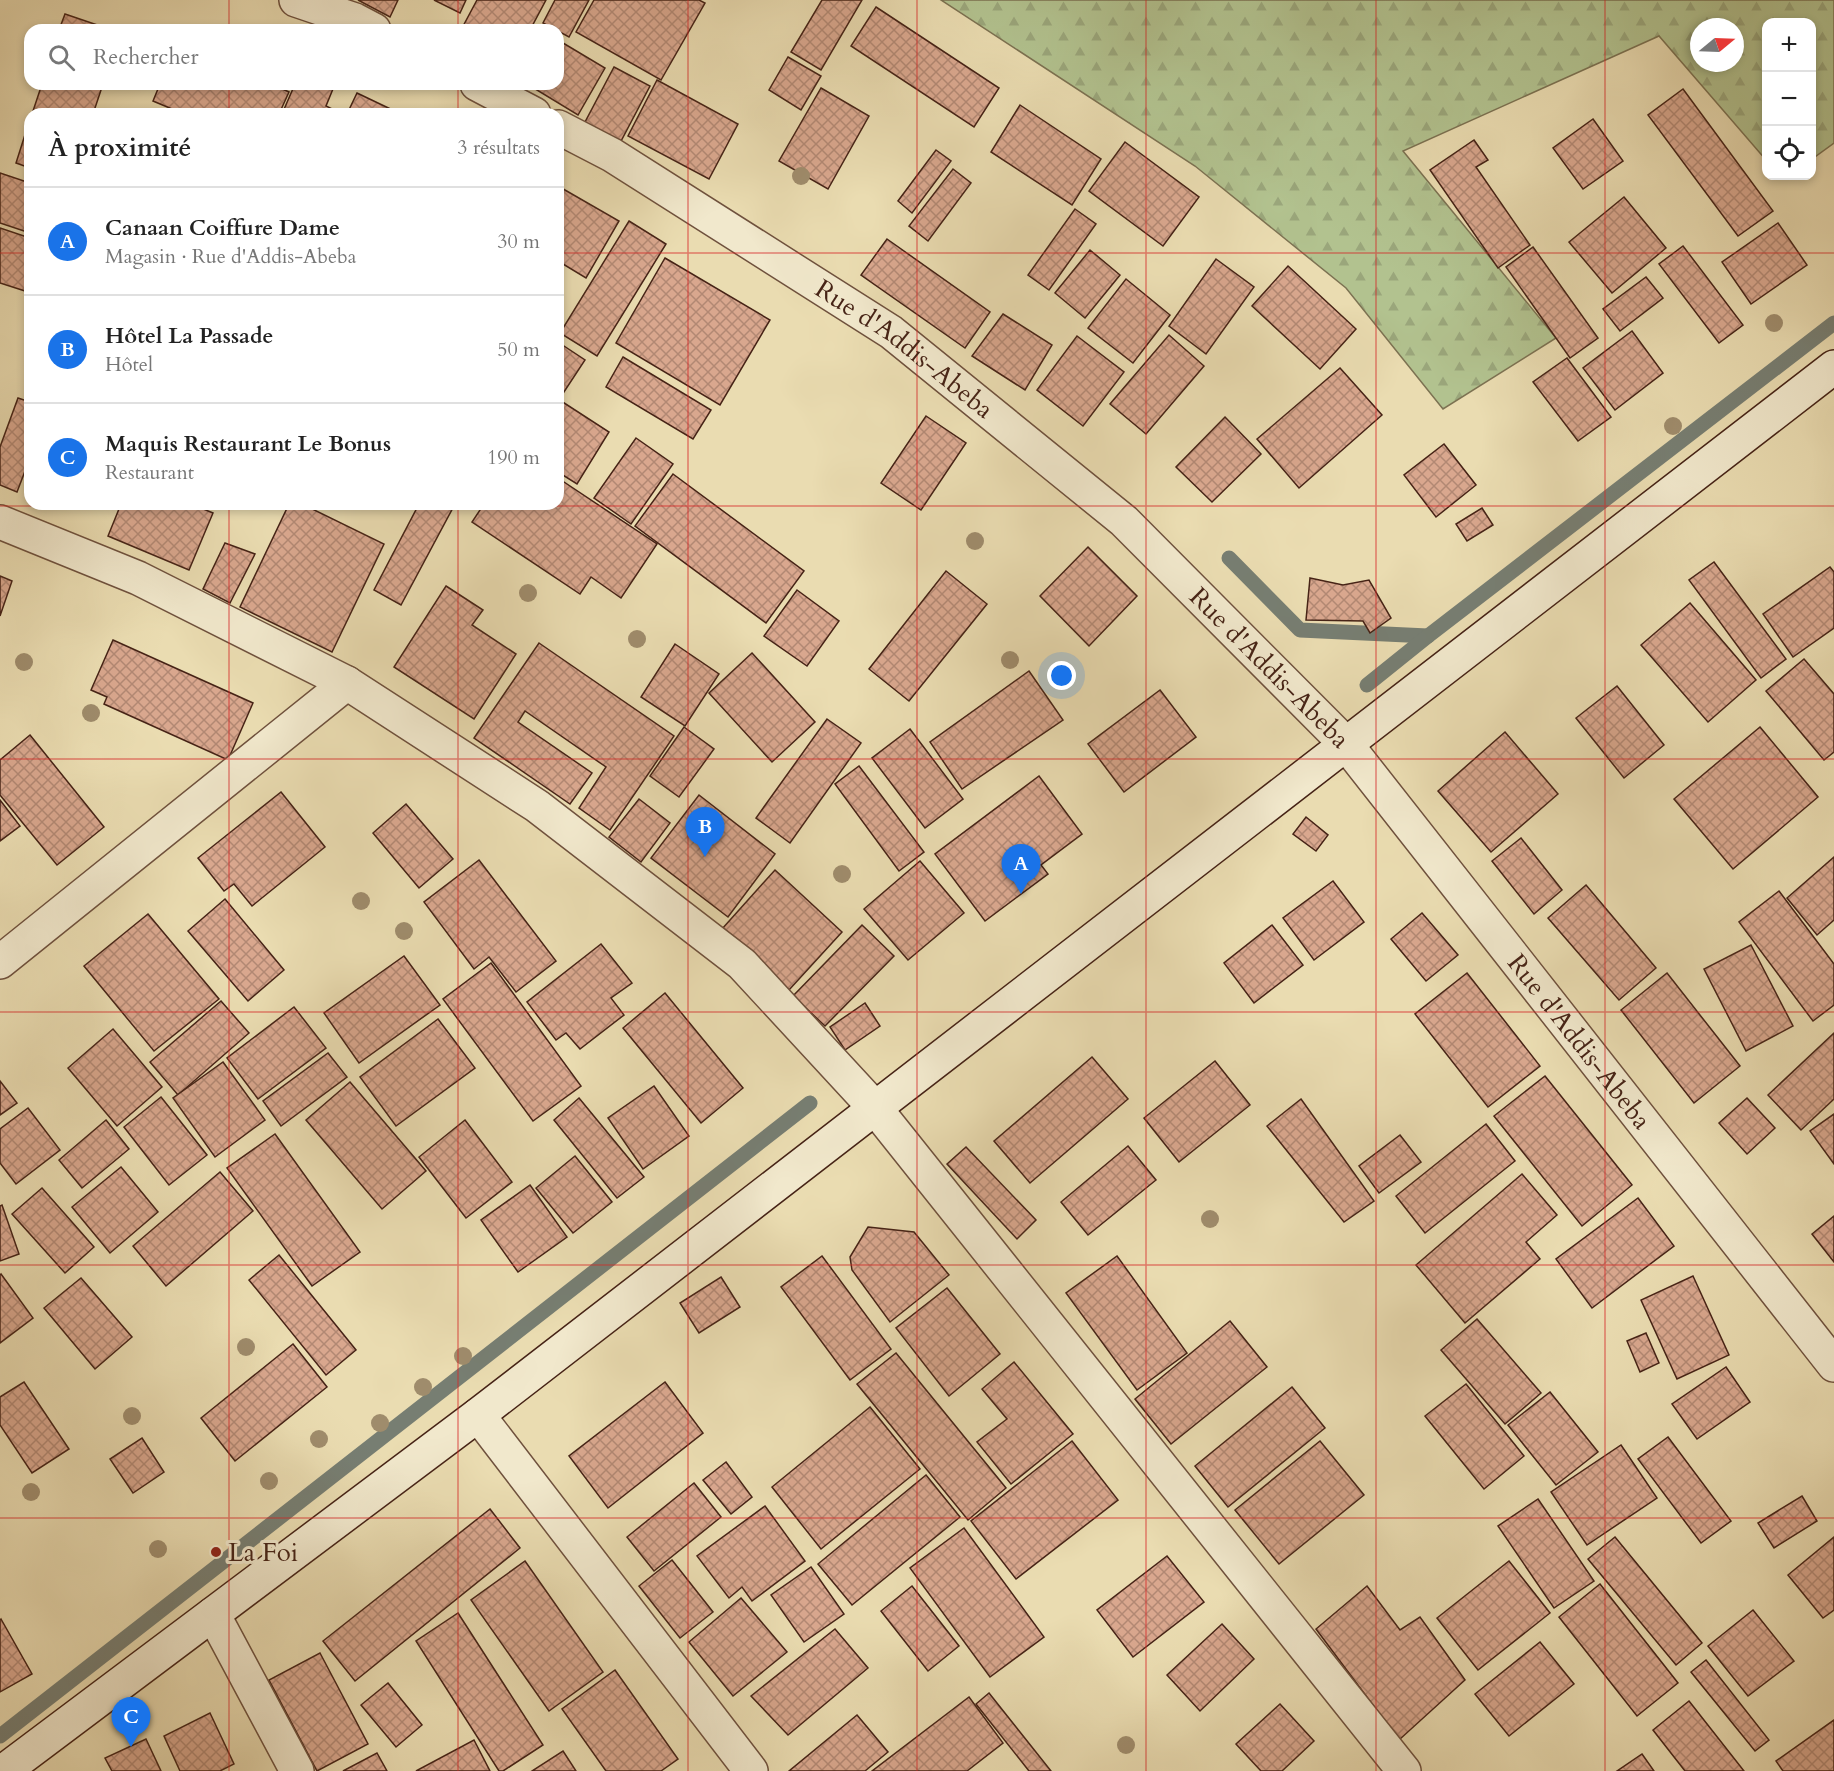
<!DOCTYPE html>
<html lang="fr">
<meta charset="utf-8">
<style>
body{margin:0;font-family:Cardo,serif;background:#f6f6f6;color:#222}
.controls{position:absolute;right:18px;top:18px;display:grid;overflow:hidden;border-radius:12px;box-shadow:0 3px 9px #0003}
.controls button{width:54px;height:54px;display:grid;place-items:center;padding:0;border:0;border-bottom:2px solid #e0e0e0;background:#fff;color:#222;font:30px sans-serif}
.compass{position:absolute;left:1690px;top:18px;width:54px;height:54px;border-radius:50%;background:#fff;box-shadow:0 3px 9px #0003;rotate:71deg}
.you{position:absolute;left:1062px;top:676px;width:21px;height:21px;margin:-15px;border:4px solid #fff;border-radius:50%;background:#1a73e8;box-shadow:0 0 0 9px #1a73e833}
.badge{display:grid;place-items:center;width:39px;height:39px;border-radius:50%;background:#1a73e8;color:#fff;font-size:20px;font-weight:700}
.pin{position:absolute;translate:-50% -50px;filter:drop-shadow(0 2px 3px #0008)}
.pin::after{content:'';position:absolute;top:32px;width:21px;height:18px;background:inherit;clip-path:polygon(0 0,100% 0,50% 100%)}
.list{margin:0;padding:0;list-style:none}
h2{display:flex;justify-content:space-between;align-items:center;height:78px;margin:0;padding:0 24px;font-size:26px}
h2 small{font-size:20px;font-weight:400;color:#767676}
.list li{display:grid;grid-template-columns:39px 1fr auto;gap:18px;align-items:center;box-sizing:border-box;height:108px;padding:0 24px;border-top:2px solid #e0e0e0}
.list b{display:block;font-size:22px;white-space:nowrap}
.list p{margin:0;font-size:20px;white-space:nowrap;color:#767676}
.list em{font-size:20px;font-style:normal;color:#767676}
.icon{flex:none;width:33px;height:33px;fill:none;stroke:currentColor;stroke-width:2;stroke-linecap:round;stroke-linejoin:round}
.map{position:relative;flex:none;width:1834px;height:1771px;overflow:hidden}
.search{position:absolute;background:#fff;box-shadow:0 3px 9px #0003;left:24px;top:24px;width:540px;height:66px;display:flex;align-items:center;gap:15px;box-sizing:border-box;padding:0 21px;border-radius:18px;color:#767676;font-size:22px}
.panel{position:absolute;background:#fff;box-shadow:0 3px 9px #0003;left:24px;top:108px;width:540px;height:402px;border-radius:18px}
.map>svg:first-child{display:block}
</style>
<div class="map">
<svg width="1834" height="1771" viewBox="0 0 1834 1771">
<defs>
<pattern id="forest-firs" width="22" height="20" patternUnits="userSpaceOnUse" patternTransform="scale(1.5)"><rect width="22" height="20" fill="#b2c28f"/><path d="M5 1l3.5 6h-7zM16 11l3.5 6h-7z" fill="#9aa67b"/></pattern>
<pattern id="building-cross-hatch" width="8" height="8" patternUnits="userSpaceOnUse" patternTransform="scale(1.5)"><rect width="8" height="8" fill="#d9a78e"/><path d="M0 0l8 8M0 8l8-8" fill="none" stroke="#b28873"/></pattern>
</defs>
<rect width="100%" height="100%" fill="#eadcb1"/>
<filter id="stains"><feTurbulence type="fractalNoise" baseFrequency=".00333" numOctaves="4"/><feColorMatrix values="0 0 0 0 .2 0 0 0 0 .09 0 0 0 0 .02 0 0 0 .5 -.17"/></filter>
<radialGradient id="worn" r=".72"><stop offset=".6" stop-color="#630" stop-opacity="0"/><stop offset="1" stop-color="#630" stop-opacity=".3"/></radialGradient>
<path fill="url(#forest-firs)" stroke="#7c7252" stroke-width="1.5" fill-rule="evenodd" d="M941,0H1834V143L1812,159V22H1766V160L1659,36L1403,151L1556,338L1443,409L1346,288L1195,166ZM1699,27H1735V63H1699Z"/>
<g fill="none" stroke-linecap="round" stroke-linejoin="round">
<g stroke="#777e72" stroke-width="15">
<path d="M1229,558L1300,630L1428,636"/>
<path d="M1367,685L1428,636L1834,323"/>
<path d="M0,1736L810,1103"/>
</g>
</g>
<g fill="url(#building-cross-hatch)" stroke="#462316" stroke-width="1.5">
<path d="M358,0H398L390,17Z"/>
<path d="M434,0H466L460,13Z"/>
<path d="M477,0H546L530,30H461Z"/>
<path d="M555,0H589L569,37L543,23Z"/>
<path d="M594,0H699L705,3L661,80L576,32Z"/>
<path d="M822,0H862L821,70L791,52Z"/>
<path d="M876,7L999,88L974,127L851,46Z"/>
<path d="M65,14L112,30H59Z"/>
<path d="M558,40L605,68L578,115L527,84H558Z"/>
<path d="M788,57L821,76L801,110L769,90Z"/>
<path d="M614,67L650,86L620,143L584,124Z"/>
<path d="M657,80L738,124L709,179L628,136Z"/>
<path d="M42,84H103L93,114H32Z"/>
<path d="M160,84H271L289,92L279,114H184L153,101Z"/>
<path d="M295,84H335L326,106L342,114H282Z"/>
<path d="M821,88L869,116L828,189L779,161Z"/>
<path d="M1683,89L1773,211L1738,236L1648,115Z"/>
<path d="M357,93L401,114H347Z"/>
<path d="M1020,105L1101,159L1072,205L991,152Z"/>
<path d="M30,119V168L16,163Z"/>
<path d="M1593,119L1623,161L1583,189L1553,148Z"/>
<path d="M1474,140L1488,160L1476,167L1530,245L1498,268L1430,170Z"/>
<path d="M1125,142L1199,197L1163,246L1089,191Z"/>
<path d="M936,150L951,161L912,213L898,201Z"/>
<path d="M953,169L971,183L928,241L909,226Z"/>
<path d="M0,173L30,183V233L0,223Z"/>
<path d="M558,186L619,221L586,278L558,261Z"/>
<path d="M1624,197L1666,248L1612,293L1569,242Z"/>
<path d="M1075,209L1096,224L1049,290L1028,275Z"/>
<path d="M629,221L666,244L597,356L560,333Z"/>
<path d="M1778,223L1807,265L1751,304L1722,262Z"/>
<path d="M0,228L30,238V274L25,291L0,283Z"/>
<path d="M887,239L990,312L965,348L861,275Z"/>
<path d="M1683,246L1743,325L1719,343L1659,264Z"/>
<path d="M1533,247L1598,338L1570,358L1506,267Z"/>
<path d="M1090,250L1120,275L1085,318L1055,293Z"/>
<path d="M665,258L770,320L720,405L616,343Z"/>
<path d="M1216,259L1254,287L1206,354L1169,326Z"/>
<path d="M1288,266L1356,329L1320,369L1252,306Z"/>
<path d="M1646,277L1663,298L1620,331L1603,309Z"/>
<path d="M1126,279L1170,315L1133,363L1088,328Z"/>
<path d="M1003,314L1052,345L1025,390L972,356Z"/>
<path d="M1632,331L1663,373L1615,410L1583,368Z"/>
<path d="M1169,335L1204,366L1146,434L1110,404Z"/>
<path d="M1077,336L1124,372L1083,426L1037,390Z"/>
<path d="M561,344L585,360L560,398L558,397V348Z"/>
<path d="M623,357L711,410L693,439L606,387Z"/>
<path d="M1567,358L1611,417L1578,441L1533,382Z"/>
<path d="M1340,368L1382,415L1299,488L1257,439Z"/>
<path d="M18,398L30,402V458L17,492L0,485V447Z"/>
<path d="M558,399L609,432L577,484L558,472Z"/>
<path d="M926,416L966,443L921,510L881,483Z"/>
<path d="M1225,417L1261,454L1212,502L1176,467Z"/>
<path d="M636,438L673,464L631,524L594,498Z"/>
<path d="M1444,444L1476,485L1436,517L1404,475Z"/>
<path d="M673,474L804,571L766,623L635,526Z"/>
<path d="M558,478L657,544L621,598L591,577L580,594L472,522L484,504H558Z"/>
<path d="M121,504H191L213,513L189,570L108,536Z"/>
<path d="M289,504H302L384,544L332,652L240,607Z"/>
<path d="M419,504H455L401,605L374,590Z"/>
<path d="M1482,508L1493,525L1467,541L1456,524Z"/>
<path d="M225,543L255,554L230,603L203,589Z"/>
<path d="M1088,547L1137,596L1089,646L1040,596Z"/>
<path d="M1714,562L1786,659L1761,678L1689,580Z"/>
<path d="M1830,567L1834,572V628L1793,657L1763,614Z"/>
<path d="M946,571L987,604L909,701L869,669Z"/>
<path d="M0,576L12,581L0,616Z"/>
<path d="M1310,578L1343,585L1369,580L1391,618L1370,633L1363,621L1306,620Z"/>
<path d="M446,586L483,610L472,625L516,654L474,719L394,667Z"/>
<path d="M797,590L839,621L807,666L764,636Z"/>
<path d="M1690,603L1756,680L1708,722L1641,645Z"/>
<path d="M113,640L253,703L228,760L104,704L107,697L91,690Z"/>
<path d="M539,643L674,736L610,830L579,808L606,767L525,711L518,722L592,773L570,804L474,738Z"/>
<path d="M675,644L719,674L685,726L641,697Z"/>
<path d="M752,653L815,722L772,762L709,693Z"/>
<path d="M1804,659L1834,694V752L1824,760L1766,691Z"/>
<path d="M1029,671L1063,720L962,789L930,742Z"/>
<path d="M1617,686L1664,745L1624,778L1576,718Z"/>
<path d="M1160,690L1196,737L1124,792L1088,744Z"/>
<path d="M827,719L861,743L790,843L756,818Z"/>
<path d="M684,727L714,749L679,797L650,776Z"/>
<path d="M1760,727L1818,797L1733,869L1674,799Z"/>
<path d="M910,729L963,799L925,828L872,758Z"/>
<path d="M1505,732L1558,794L1491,852L1438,791Z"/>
<path d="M30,735L104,827L57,865L0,795V760Z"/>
<path d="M859,766L924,852L899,871L835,784Z"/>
<path d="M1039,776L1082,834L1041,865L1048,874L985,921L935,854Z"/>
<path d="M281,792L325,847L252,906L234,884L224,891L198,858Z"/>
<path d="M699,795L775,854L728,917L651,858Z"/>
<path d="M639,799L670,823L641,862L609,837Z"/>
<path d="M0,800L20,826L0,841Z"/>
<path d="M406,804L453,859L419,888L373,833Z"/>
<path d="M1306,817L1328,835L1316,851L1293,834Z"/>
<path d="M1521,838L1562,890L1534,914L1492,861Z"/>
<path d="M1834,857V920L1817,935L1787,898Z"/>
<path d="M479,860L556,961L516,992L489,957L474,969L424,902Z"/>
<path d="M920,861L964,913L908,960L864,909Z"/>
<path d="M775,870L842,932L789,990L722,929Z"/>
<path d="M1333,881L1364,922L1314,960L1283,918Z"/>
<path d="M1586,885L1656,968L1619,1000L1548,918Z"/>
<path d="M1779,891L1834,964V1005L1813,1021L1739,922Z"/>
<path d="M225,899L284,970L248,1001L188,931Z"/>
<path d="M1422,913L1458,955L1426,981L1391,939Z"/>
<path d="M148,914L219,999L154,1051L84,966Z"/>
<path d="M862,925L894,956L825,1026L793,996Z"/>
<path d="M1272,925L1303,965L1254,1003L1224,963Z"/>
<path d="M601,944L632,983L611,998L624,1015L580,1049L566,1033L556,1040L527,1002Z"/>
<path d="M1751,945L1793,1026L1746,1051L1704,969Z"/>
<path d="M404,956L440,1005L359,1063L324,1013Z"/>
<path d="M491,963L581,1086L533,1121L443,999Z"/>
<path d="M1467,973L1540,1066L1488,1107L1415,1014Z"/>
<path d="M1667,973L1740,1066L1694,1103L1621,1010Z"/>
<path d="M665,993L743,1088L701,1123L623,1028Z"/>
<path d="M221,1001L249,1033L178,1095L150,1062Z"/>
<path d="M865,1003L880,1026L845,1050L830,1027Z"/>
<path d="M294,1007L326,1048L258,1099L227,1058Z"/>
<path d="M438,1019L475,1068L396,1126L360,1077Z"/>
<path d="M113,1029L162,1087L117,1126L68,1068Z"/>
<path d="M1834,1033V1099L1801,1130L1768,1095Z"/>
<path d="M328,1053L347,1077L281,1126L263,1101Z"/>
<path d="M1092,1057L1128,1099L1030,1183L994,1141Z"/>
<path d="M1215,1061L1250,1105L1179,1162L1144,1118Z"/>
<path d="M223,1062L265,1120L215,1157L173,1098Z"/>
<path d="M1545,1076L1632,1185L1582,1226L1494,1116Z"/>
<path d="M0,1081L17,1103L0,1115Z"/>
<path d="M350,1082L426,1171L382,1209L306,1120Z"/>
<path d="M654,1086L689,1136L643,1169L608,1118Z"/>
<path d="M161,1097L207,1155L169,1185L124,1127Z"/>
<path d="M579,1098L644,1177L617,1198L554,1120Z"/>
<path d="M1747,1098L1775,1128L1747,1154L1719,1123Z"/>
<path d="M1301,1099L1374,1201L1344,1222L1267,1126Z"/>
<path d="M28,1108L60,1150L16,1184L0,1163V1129Z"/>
<path d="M1834,1114V1164L1810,1131Z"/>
<path d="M106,1120L129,1149L82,1188L59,1160Z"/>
<path d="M465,1120L512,1182L466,1218L419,1157Z"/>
<path d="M1486,1124L1515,1161L1425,1233L1396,1196Z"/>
<path d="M275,1134L360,1252L312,1286L227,1168Z"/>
<path d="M1400,1135L1421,1162L1379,1193L1359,1166Z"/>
<path d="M1128,1146L1156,1180L1088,1235L1061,1202Z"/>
<path d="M966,1147L1036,1220L1017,1239L947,1164Z"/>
<path d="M575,1156L612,1202L573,1233L536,1188Z"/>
<path d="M121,1167L158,1212L110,1253L72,1207Z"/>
<path d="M220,1172L253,1211L166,1286L133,1246Z"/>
<path d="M1522,1174L1557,1215L1526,1242L1540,1259L1465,1323L1416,1265Z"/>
<path d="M530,1185L567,1237L518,1272L481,1220Z"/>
<path d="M42,1188L94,1247L65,1273L12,1214Z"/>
<path d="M1638,1198L1674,1246L1592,1308L1556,1259Z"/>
<path d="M2,1205L19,1254L0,1261V1206Z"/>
<path d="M1834,1216V1262L1812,1234Z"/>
<path d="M868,1227L914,1232L949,1275L890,1322L852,1270L850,1257Z"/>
<path d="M279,1255L356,1350L326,1375L249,1280Z"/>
<path d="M822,1256L891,1349L850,1380L781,1287Z"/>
<path d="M1117,1256L1187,1353L1137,1390L1066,1293Z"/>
<path d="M1,1274L33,1318L0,1343V1275Z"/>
<path d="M1693,1276L1729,1355L1677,1379L1641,1300Z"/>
<path d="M721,1277L740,1307L699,1333L680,1303Z"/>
<path d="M81,1278L132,1337L95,1369L44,1308Z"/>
<path d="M947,1288L1000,1354L949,1396L896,1328Z"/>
<path d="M1477,1319L1541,1393L1505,1424L1441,1350Z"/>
<path d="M1230,1321L1267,1367L1171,1444L1135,1399Z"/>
<path d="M1646,1333L1659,1363L1640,1372L1627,1341Z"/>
<path d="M293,1344L327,1387L235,1461L201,1418Z"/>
<path d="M896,1353L1006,1488L968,1520L857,1384Z"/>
<path d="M1014,1362L1073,1434L1011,1484L977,1442L1007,1419L982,1389Z"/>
<path d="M1726,1367L1750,1402L1697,1439L1672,1404Z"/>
<path d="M24,1382L69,1449L32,1473L0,1425V1397Z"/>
<path d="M665,1382L703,1433L608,1508L569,1456Z"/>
<path d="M1466,1384L1524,1456L1484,1489L1425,1416Z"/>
<path d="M1292,1387L1325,1428L1228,1507L1195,1466Z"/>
<path d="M1550,1392L1598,1452L1556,1485L1508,1425Z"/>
<path d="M870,1407L920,1469L821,1549L772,1487Z"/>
<path d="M1668,1437L1731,1521L1701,1543L1638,1459Z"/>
<path d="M142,1438L164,1472L133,1493L110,1459Z"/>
<path d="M1072,1441L1118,1500L1016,1579L971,1521Z"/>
<path d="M1320,1441L1364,1495L1279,1564L1235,1510Z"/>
<path d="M1621,1445L1657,1498L1587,1545L1551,1492Z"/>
<path d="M726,1462L752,1497L731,1514L703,1480Z"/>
<path d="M926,1475L960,1517L852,1605L818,1564Z"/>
<path d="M694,1483L721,1517L654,1571L627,1537Z"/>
<path d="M1802,1496L1817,1521L1774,1548L1758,1523Z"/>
<path d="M1538,1499L1594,1581L1554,1608L1498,1526Z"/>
<path d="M765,1506L805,1561L752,1601L742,1587L729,1598L697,1556Z"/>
<path d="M490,1509L520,1548L355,1681L323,1641Z"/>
<path d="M964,1528L1044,1637L990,1677L910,1568Z"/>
<path d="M1615,1537L1702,1643L1676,1665L1588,1559Z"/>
<path d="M1834,1537V1610L1823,1618L1788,1575Z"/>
<path d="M1167,1556L1204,1602L1133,1657L1097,1610Z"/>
<path d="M672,1560L713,1612L680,1638L639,1586Z"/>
<path d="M525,1561L603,1672L549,1711L471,1600Z"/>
<path d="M1509,1561L1550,1613L1478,1670L1437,1618Z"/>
<path d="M811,1567L844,1614L804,1642L771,1595Z"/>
<path d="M1600,1584L1678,1683L1637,1716L1559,1617Z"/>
<path d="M912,1586L959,1646L928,1671L881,1611Z"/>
<path d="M1367,1586L1400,1630L1420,1617L1465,1680L1399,1740L1316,1629Z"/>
<path d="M741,1598L787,1652L733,1696L689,1642Z"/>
<path d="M1753,1610L1794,1661L1748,1696L1708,1646Z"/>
<path d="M458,1613L543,1745L503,1771H499L416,1641Z"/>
<path d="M1,1619L32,1674L0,1692V1620Z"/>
<path d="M1222,1624L1254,1659L1200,1711L1167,1675Z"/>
<path d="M835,1629L868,1668L788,1735L751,1696Z"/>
<path d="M1540,1642L1574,1684L1509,1736L1475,1694Z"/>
<path d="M320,1653L368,1744L317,1771L269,1680Z"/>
<path d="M1706,1660L1769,1740L1755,1751L1691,1672Z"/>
<path d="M615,1670L678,1759L661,1771H606L562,1709Z"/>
<path d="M388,1683L422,1725L396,1747L361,1705Z"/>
<path d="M989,1693L1051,1771H1029L976,1704Z"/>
<path d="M969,1697L1003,1743L967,1771H872Z"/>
<path d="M1689,1701L1744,1771H1685L1653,1730Z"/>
<path d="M1280,1704L1314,1741L1282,1771H1261L1236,1744Z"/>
<path d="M210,1713L234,1764L220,1771H180L164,1736Z"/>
<path d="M857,1715L888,1752L865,1771H789Z"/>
<path d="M1834,1720V1771H1783L1776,1761Z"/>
<path d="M146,1739L161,1771H112L105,1758Z"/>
<path d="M474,1740L490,1771H416Z"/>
<path d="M563,1751L576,1771H532Z"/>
<path d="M377,1753L387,1771H343Z"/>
<path d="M1642,1754L1654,1771H1617Z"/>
</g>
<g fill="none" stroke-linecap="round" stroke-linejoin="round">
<defs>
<g id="street">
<path d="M296,0L355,20L374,30"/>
<path d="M477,84L534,114"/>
<path id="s1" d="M558,127L612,155L891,332L1124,521L1346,744L1834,1365"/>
<path d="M0,522L138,578L347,683L537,806L742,964L875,1108L1404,1771"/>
<path d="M0,962L347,683"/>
<path d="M478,1415L751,1771"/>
<path d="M213,1614L297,1771"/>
</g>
<path id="secondary" d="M4,1771L478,1415L1834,367"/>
</defs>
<use href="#street" stroke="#6f513d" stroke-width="36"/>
<use href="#secondary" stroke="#462316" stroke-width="36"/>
<use href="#street" stroke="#f1e8cc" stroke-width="33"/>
<use href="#secondary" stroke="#f1e8cc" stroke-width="33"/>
</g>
<g fill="#9f8c6c">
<circle cx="801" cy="176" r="9"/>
<circle cx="1774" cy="323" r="9"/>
<circle cx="1673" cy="426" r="9"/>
<circle cx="975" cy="541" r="9"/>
<circle cx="528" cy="593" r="9"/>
<circle cx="637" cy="639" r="9"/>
<circle cx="1010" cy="660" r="9"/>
<circle cx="24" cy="662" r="9"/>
<circle cx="91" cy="713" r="9"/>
<circle cx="842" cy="874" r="9"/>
<circle cx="361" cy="901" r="9"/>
<circle cx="404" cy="931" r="9"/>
<circle cx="1210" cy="1219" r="9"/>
<circle cx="246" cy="1347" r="9"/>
<circle cx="463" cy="1356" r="9"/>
<circle cx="423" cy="1387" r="9"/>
<circle cx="132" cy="1416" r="9"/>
<circle cx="380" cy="1423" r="9"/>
<circle cx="319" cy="1439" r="9"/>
<circle cx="269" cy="1481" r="9"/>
<circle cx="31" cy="1492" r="9"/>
<circle cx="158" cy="1549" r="9"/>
<circle cx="1126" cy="1745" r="9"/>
</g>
<path fill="none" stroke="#d62828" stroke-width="1.5" stroke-opacity="0.55" d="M229,0V30M458,0V30M688,0V1771M917,0V1771M1146,0V1771M1376,0V1771M1605,0V1771M229,84V114M458,84V114M0,253H30M558,253H1834M229,504V1771M458,504V1771M0,506H1834M0,759H1834M0,1012H1834M0,1265H1834M0,1518H1834"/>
<circle fill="#8f2418" stroke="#f1e8cc" stroke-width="2" cx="216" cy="1552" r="6"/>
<g text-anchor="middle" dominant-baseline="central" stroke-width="6" stroke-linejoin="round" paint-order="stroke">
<g font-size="26" fill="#462316" stroke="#f1e8cc">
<text stroke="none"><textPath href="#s1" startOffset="412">Rue d'Addis-Abeba</textPath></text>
<text stroke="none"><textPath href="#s1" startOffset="898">Rue d'Addis-Abeba</textPath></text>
<text stroke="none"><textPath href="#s1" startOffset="1384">Rue d'Addis-Abeba</textPath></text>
</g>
<g font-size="26" fill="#462316" stroke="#f1e8cc" text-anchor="start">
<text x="228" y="1552">La Foi</text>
</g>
</g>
<rect width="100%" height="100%" filter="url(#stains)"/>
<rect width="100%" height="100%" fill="url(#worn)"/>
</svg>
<div class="controls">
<button>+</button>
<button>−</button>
<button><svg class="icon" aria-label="locate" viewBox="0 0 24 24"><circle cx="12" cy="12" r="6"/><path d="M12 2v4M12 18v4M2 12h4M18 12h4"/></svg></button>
</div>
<svg class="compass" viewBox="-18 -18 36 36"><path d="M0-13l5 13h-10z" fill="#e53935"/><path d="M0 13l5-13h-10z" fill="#767676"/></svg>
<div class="you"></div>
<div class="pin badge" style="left:1021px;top:894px">A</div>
<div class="pin badge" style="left:705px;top:857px">B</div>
<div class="pin badge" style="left:131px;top:1747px">C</div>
<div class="search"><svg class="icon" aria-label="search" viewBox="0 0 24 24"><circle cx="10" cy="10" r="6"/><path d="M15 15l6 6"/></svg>Rechercher</div>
<section class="panel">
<h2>À proximité<small>3 résultats</small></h2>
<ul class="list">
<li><span class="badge">A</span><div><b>Canaan Coiffure Dame</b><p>Magasin · Rue d'Addis-Abeba</p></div><em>30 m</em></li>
<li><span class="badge">B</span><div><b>Hôtel La Passade</b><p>Hôtel</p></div><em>50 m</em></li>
<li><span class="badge">C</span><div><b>Maquis Restaurant Le Bonus</b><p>Restaurant</p></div><em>190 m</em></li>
</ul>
</section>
</div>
